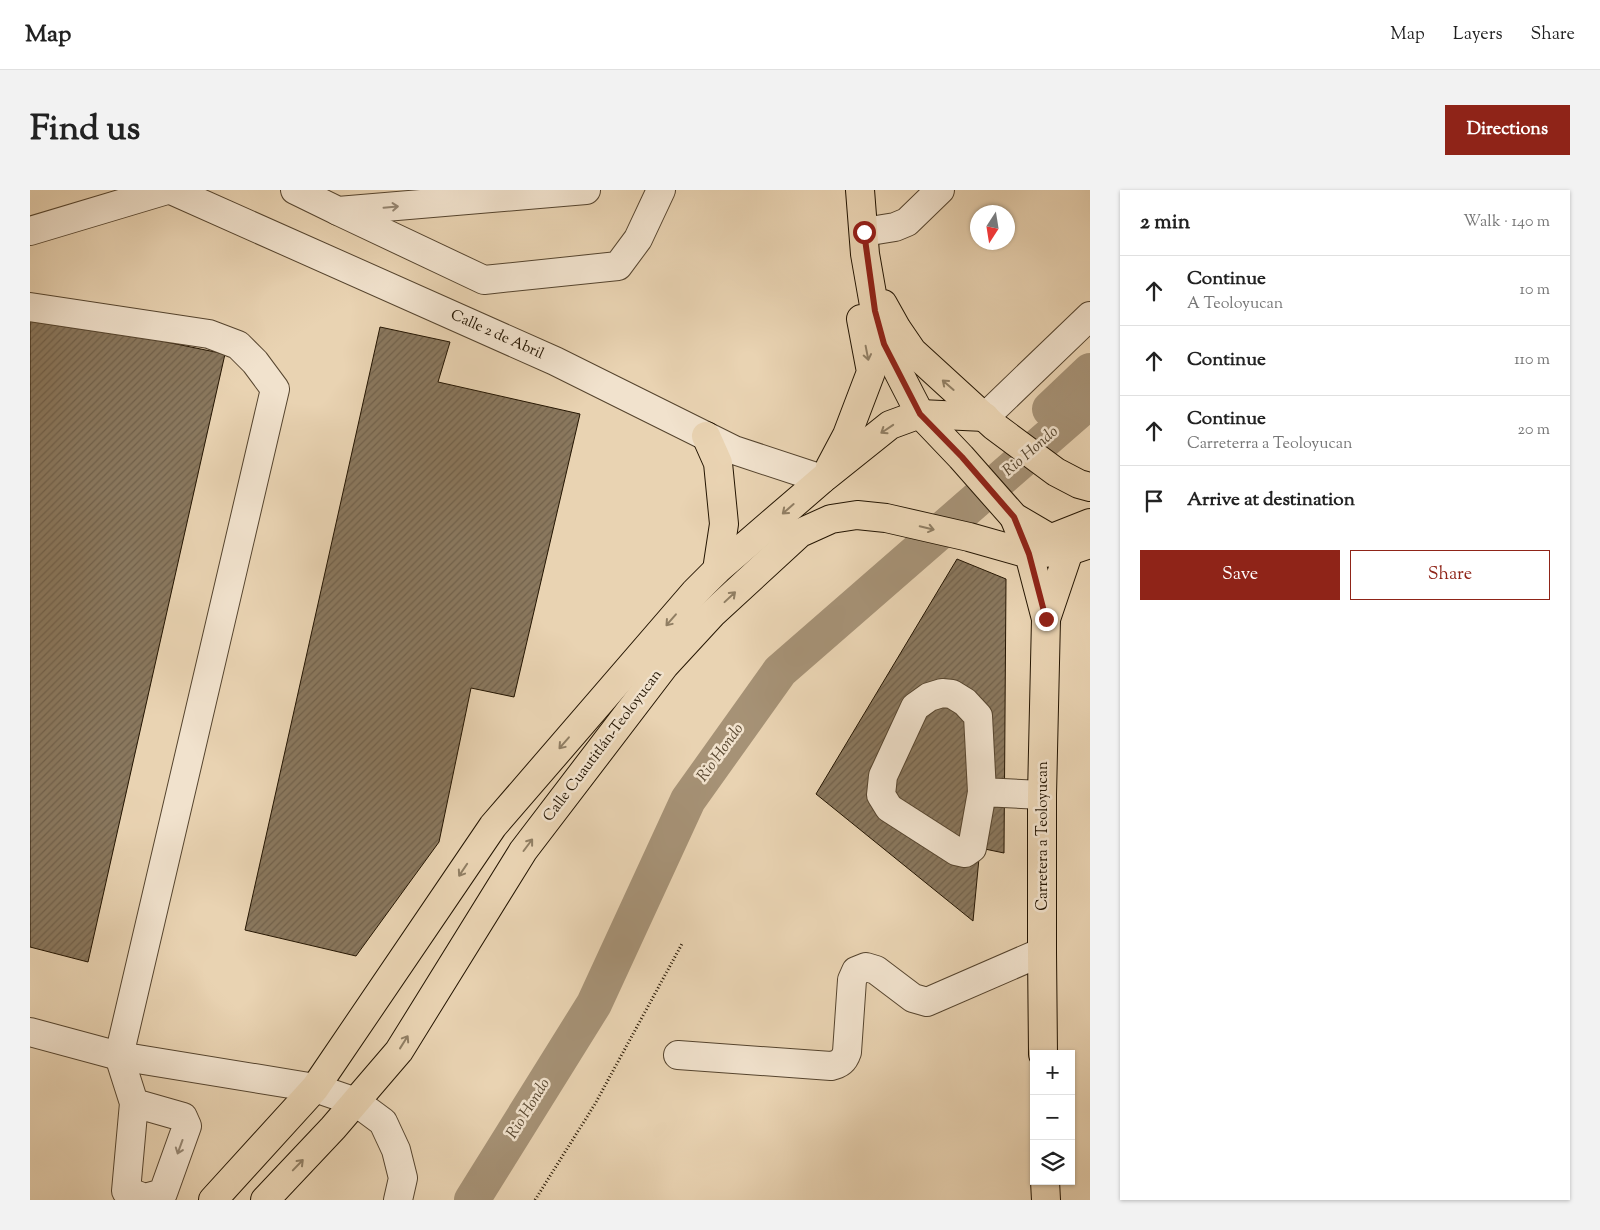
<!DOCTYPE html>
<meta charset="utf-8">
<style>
body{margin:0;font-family:"Sorts Mill Goudy",serif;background:#f2f2f2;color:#222}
.controls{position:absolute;right:15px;bottom:15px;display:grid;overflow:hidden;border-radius:0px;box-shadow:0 1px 4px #0004}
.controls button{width:45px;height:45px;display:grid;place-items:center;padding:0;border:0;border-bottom:1px solid #e0e0e0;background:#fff;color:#222;font:25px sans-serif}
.compass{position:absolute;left:940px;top:15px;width:45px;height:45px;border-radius:50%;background:#fff;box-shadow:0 1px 4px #0004;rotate:192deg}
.stop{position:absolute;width:15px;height:15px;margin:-11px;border:4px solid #8f2418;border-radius:50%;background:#fff}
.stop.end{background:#8f2418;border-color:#fff;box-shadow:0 1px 5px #0008}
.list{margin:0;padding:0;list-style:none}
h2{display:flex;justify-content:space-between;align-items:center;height:65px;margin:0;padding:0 20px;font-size:21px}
h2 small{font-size:16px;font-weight:400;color:#767676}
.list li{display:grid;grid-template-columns:32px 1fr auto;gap:15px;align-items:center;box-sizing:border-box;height:70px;padding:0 20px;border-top:1px solid #e0e0e0}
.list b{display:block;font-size:19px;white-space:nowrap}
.list p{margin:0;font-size:16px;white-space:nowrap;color:#767676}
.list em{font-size:16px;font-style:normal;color:#767676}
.actions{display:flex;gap:10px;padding:15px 20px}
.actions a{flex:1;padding:11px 0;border:1px solid #8f2418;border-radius:0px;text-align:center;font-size:18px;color:#8f2418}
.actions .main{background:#8f2418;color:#fff}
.icon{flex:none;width:28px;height:28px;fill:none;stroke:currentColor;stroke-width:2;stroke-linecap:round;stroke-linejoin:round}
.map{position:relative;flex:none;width:1060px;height:1010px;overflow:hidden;border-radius:0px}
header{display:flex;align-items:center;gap:30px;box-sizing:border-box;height:70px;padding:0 25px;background:#fff;border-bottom:1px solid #e0e0e0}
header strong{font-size:24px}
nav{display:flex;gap:28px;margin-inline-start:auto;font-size:18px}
.intro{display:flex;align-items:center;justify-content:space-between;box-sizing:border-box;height:120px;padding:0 30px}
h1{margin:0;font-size:35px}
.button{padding:12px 22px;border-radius:0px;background:#8f2418;color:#fff;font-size:18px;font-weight:700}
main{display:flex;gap:30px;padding:0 30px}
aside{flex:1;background:#fff;border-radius:0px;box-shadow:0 1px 4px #0004}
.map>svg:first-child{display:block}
</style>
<header>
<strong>Map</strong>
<nav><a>Map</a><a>Layers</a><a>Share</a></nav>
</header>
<div class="intro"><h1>Find us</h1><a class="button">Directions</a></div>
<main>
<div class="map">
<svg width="1060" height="1010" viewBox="0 0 1060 1010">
<defs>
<pattern id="building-hatch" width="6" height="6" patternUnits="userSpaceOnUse" patternTransform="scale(1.25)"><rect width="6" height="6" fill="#8a785e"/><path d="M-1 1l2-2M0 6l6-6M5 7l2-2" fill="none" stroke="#71614b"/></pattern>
</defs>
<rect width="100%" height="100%" fill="#e9d3b2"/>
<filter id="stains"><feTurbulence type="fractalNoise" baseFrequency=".004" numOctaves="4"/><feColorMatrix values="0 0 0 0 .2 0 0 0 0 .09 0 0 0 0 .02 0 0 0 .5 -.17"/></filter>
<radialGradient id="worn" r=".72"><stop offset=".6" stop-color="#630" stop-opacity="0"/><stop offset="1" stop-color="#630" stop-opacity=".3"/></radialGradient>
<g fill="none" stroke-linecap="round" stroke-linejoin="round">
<g stroke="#a69276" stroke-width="36">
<path d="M1020,219L1060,181"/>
<path d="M442,1010L564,814L658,610L750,481L1060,211"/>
</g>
</g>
<g fill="url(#building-hatch)" stroke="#241502">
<path d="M0,124L195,164L58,772L0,757Z"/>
<path d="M350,137L420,152L408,192L550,224L484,507L441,498L409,652L326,766L215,740Z"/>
<path d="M927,369L976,389L974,663L950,658L943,731L786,604Z"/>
</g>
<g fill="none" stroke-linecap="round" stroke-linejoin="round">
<defs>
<g id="minor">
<path d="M141,0L525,171L704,260L792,289"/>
<path d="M265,0L308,21L556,0"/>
<path d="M308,21L454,90L588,76L608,49L631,0"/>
<path d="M0,41L137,0"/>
<path d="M834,42L865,37L877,32L910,0"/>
<path d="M0,117L179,144L208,155L225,172L245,199L89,866L104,913L96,1001L115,1008L133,1003L157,936L153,927L104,913"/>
<path d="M955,227L1060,126"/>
<path d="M952,602L948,526L935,512L922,504L912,503L899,507L885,517L853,586L851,605L859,618L926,661L935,663L942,658L952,602L1012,605"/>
<path d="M0,842L89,866L285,898L326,912L353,932L366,960L373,988L368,1010"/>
<path d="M648,865L801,876C810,874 814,871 817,862L822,790L826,781L836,777L846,780L883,808L897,812L1012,762"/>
</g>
<g id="major">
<path d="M830,0L835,64L845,121L854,154L890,224L931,267L984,327L1030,354L1039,361"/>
<path d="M853,114L867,139L882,161L964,236L1026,282L1049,294L1060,297"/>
<path d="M676,246L688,273L694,334L687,380"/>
<path d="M800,277L817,245L841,182L831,129"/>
<path d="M984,327L999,364L1016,429L1012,605V762L1013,864"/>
<path d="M1017,350L1060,333"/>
<path d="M1016,429L1039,361"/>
<path d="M1015,991L1016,1010"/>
<path d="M183,1010L285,898L463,636L665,402L687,380L795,287L860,235L890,224L955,227"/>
<path d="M235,1010L303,938L369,861L493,661L635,475L682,424L770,343L801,329L827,325L856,328L939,347L999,364L1039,361L1060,354"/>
</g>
</defs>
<use href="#minor" stroke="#55442e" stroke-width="30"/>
<use href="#major" stroke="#241502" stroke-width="30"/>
<path stroke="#241502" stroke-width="3" stroke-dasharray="1 2.5" stroke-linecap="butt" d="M505,1010L565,914L653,752"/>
<use href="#minor" stroke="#f1e2cd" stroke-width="28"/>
<use href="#major" stroke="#e9d3b2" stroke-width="28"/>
</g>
<defs><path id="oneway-shaft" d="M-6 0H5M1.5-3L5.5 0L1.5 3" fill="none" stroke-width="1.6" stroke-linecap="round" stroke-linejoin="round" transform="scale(1.25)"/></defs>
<g stroke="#958672">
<use href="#oneway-shaft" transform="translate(361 17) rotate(-5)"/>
<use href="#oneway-shaft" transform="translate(150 957) rotate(110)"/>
</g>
<g stroke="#907e63">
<use href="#oneway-shaft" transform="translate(837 163) rotate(79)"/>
<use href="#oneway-shaft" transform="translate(918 195) rotate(-139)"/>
<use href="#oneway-shaft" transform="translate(857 239) rotate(146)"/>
<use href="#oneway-shaft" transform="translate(758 319) rotate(139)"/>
<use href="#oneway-shaft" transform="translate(897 338) rotate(13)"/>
<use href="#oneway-shaft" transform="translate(700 407) rotate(-43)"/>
<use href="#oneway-shaft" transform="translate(641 430) rotate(131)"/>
<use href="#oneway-shaft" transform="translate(534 553) rotate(131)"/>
<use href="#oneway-shaft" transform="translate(498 655) rotate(-53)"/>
<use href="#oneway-shaft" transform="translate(433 680) rotate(124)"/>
<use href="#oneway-shaft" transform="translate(374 852) rotate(-58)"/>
<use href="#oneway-shaft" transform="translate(268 975) rotate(-46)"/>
</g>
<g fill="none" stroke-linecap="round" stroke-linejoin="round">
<path stroke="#8f2418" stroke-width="6" d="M834,42L845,121L854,154L890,224L932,267L984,327L999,364L1016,429"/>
</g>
<g text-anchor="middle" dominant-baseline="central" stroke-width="5" stroke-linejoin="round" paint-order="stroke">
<g font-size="15" fill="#241502" stroke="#f1e2cd">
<text transform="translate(467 145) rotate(24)">Calle 2 de Abril</text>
<text transform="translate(573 556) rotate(-53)">Calle Cuautitlán-Teoloyucan</text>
<text transform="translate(1013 646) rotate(-90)">Carretera a Teoloyucan</text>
</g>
<g font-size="16" font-style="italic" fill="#584730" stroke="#f1e2cd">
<text transform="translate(1001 262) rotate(-41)">Rio Hondo</text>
<text transform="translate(691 563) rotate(-54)">Rio Hondo</text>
<text transform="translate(499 919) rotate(-58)">Rio Hondo</text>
</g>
</g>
<rect width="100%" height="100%" filter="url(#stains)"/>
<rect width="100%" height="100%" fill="url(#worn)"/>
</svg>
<div class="controls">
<button>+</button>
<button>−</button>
<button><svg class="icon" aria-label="layers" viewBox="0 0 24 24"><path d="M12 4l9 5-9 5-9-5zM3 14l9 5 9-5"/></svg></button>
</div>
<svg class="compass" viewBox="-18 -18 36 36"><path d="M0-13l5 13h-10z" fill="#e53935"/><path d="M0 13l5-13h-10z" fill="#767676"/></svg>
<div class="stop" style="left:834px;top:42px"></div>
<div class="stop end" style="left:1016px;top:429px"></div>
</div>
<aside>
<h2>2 min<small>Walk · 140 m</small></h2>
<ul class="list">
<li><svg class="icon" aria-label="ahead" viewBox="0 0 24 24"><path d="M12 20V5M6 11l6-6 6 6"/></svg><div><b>Continue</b><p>A Teoloyucan</p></div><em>10 m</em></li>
<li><svg class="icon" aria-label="ahead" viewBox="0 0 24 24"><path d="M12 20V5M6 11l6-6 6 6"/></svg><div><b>Continue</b></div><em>110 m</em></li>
<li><svg class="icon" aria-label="ahead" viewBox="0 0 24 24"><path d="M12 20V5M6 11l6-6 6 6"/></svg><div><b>Continue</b><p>Carreterra a Teoloyucan</p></div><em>20 m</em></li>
<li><svg class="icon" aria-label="arrive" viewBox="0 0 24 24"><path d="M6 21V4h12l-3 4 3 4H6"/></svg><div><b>Arrive at destination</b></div></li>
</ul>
<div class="actions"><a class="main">Save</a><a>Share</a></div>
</aside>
</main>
